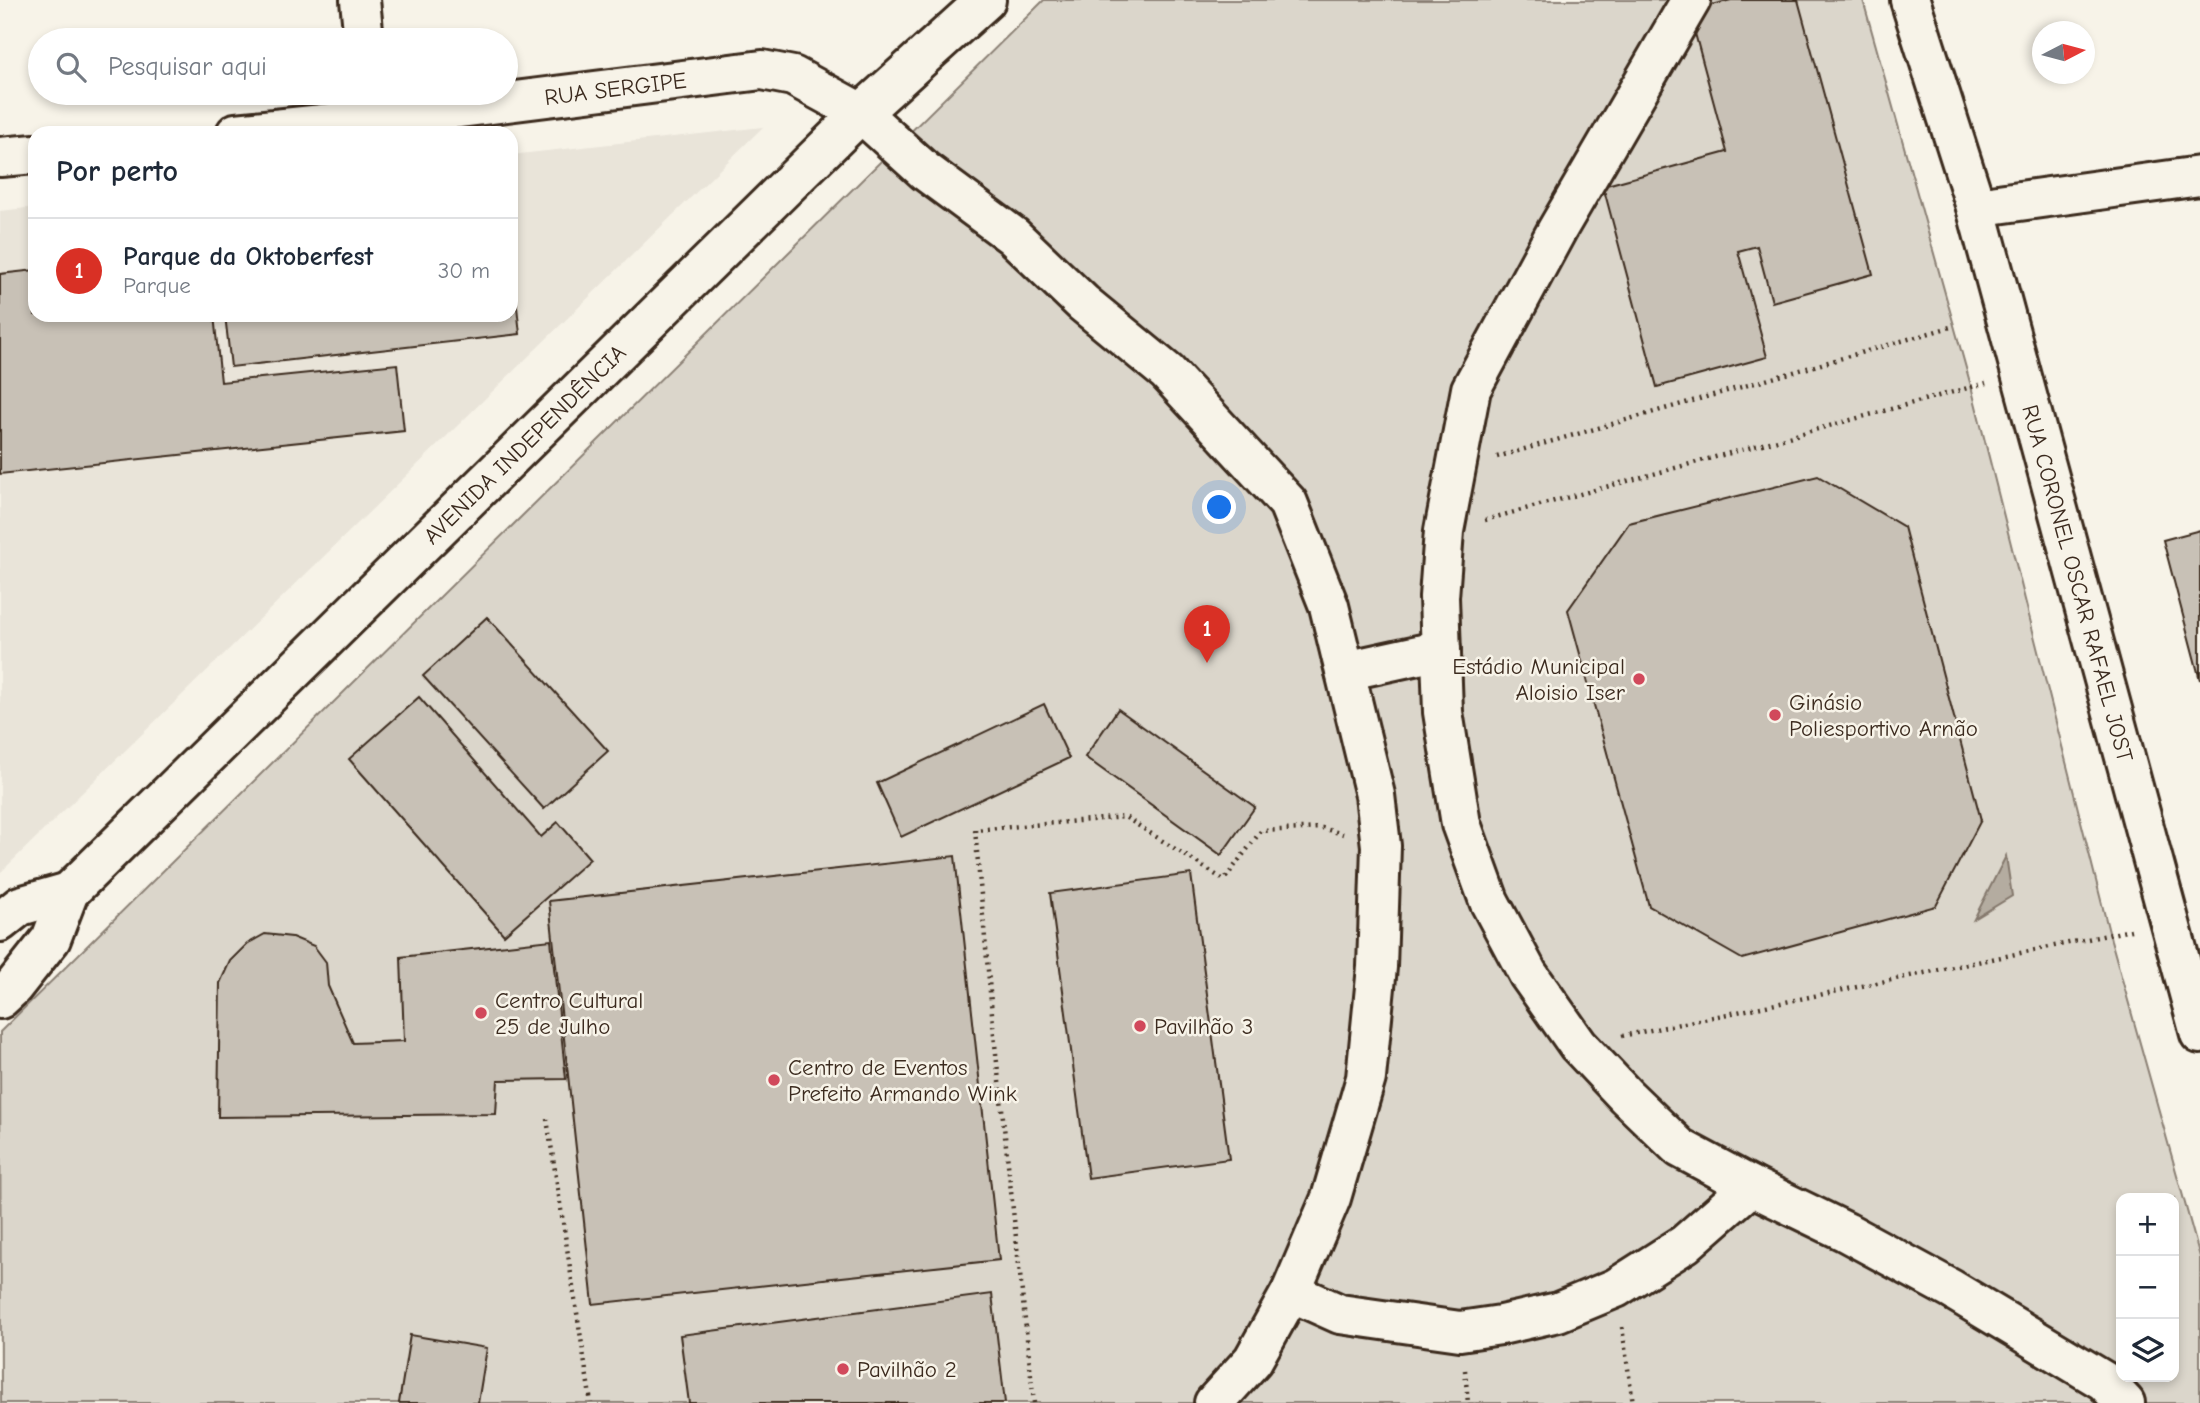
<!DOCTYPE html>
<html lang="pt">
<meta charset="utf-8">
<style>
body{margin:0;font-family:"Comic Neue",sans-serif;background:#f2f2f3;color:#1f2937}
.controls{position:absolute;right:21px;bottom:21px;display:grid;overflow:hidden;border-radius:14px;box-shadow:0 4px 10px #0003}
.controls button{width:63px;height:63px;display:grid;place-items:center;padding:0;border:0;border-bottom:2px solid #e0e1e3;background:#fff;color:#1f2937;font:35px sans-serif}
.compass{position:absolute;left:2032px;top:21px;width:63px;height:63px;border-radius:50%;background:#fff;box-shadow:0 4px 10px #0003;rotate:84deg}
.you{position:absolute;left:1220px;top:508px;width:24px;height:24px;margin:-18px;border:5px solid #fff;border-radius:50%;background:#1a73e8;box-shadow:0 0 0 10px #1a73e833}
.badge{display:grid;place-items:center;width:46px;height:46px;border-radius:50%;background:#d93025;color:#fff;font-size:23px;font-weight:700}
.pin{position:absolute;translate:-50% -58px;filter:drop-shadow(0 2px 4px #0008)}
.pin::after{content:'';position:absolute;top:37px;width:24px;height:21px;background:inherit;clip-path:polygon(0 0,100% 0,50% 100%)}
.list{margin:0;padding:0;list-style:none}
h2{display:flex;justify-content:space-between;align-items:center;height:91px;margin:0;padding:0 28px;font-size:30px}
h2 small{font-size:23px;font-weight:400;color:#747a83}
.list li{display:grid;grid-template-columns:46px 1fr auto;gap:21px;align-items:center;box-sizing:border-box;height:105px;padding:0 28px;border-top:2px solid #e0e1e3}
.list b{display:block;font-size:26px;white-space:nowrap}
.list p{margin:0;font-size:23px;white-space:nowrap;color:#747a83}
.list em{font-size:23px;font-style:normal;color:#747a83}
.icon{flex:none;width:38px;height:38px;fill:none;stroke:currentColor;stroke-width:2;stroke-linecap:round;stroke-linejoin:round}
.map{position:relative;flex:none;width:2200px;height:1403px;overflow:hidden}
.search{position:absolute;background:#fff;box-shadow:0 4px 10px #0003;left:28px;top:28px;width:490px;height:77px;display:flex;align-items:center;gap:18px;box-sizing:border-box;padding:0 24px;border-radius:38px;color:#747a83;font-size:26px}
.panel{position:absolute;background:#fff;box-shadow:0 4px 10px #0003;left:28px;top:126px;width:490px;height:196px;border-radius:21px}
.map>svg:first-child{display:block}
</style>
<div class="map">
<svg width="2200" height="1403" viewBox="0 0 2200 1403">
<rect width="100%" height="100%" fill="#f7f3e8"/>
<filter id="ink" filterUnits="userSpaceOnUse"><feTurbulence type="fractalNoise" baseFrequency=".0143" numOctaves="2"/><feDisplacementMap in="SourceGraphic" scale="14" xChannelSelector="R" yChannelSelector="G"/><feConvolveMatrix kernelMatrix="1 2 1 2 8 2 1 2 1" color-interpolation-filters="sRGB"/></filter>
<g filter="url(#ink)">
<path fill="#e9e4d9" d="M763,127L0,873V211L35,207V315H511V155Z"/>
<path fill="#dbd6cb" stroke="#8b8074" stroke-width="2" fill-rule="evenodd" d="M1044,0H1863L1971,386L2111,940L2200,1257V1403H1L0,1032ZM2121,1198H2174V1377H2121Z"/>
<path fill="#b4aca0" stroke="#84786c" stroke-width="2" d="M2006,856L2012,896L1974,919Z"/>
<g fill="#c8c1b6" stroke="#3b2a1e" stroke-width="2">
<path d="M1731,0H1798L1873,274L1772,302L1757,246L1738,251L1767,357L1657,387L1603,186L1727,152L1689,11Z"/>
<path d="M511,252L520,334L231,367L225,315H511Z"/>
<path d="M35,270V315H214L221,382L397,364L404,431L0,474V274Z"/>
<path d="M1818,476L1904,527L1981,820L1936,906L1742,959L1649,906L1568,610L1629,523Z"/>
<path d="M2200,530V680L2163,540Z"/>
<path d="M487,617L608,751L544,809L423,676Z"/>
<path d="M419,697L541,837L558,822L590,859L504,935L349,759Z"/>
<path d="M1044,704L1069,758L901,837L877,783Z"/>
<path d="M1118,709L1255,807L1221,855L1085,757Z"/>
<path d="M955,856L999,1260L593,1304L549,901Z"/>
<path d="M1191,874L1229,1159L1088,1178L1050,893Z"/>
<path d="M265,934L292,937L314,946L326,962L328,986L353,1043L404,1041L401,957L551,940L566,1079L498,1080L496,1114L218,1117L220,983L230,961L247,944Z"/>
<path d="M992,1294L1005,1403H689L680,1335Z"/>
<path d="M410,1335L487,1348L478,1403H399Z"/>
</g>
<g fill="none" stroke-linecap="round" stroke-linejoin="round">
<defs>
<g id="minor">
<path d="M360,0L364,40"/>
<path d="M1691,0L1557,230L1471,389L1444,531L1439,597L1443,712L1461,824L1489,901L1528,974L1578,1045L1626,1096L1680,1148L1751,1186L1846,1232L1951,1289L2104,1381L2125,1403"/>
<path id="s1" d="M236,133L371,119L762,70L793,76L861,113L925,171L1013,236L1083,303L1167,372L1288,503L1329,606L1375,795L1381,846L1377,967L1366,1078L1331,1198L1291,1292L1253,1360L1214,1403"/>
<path d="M0,157L35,154"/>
<path d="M1976,207L2200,176"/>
<path d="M1345,671L1441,650"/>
<path d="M1291,1292L1340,1314L1460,1331L1501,1325L1558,1312L1616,1288L1685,1244L1751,1186"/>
</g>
<g id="major">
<path id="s2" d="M1910,0L1976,207L2200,1034"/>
<path d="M0,922L20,906L69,892"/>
<path id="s3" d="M0,999L13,987L51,939L69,892L861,113L986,0"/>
</g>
</defs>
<use href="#minor" stroke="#3b2a1e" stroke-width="44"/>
<use href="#major" stroke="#3b2a1e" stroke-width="44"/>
<g stroke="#3b2a1e" stroke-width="4.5" stroke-dasharray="2 5" stroke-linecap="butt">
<path d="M1497,457L1954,326"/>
<path d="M1485,520L1986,383"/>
<path d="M1622,1036L2131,930"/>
<path d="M547,1119L591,1403"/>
<path d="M1622,1327L1633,1403"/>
<path d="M1465,1370L1468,1403"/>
<path d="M1034,1403L994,1035L975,830L1125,817L1224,880L1261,831L1322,828L1343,834"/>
</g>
<use href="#minor" stroke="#f7f3e8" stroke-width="38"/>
<use href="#major" stroke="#f7f3e8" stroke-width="38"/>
</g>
</g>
<g fill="#d1495b" stroke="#f7f3e8" stroke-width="2.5">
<circle cx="1639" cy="679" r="7"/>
<circle cx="1775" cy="715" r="7"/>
<circle cx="481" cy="1013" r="7"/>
<circle cx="1140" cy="1026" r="7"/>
<circle cx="774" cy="1080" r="7"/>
<circle cx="843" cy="1369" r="7"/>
</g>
<g text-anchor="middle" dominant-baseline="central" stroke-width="5" stroke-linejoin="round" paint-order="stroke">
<g font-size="23" fill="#3b2a1e" stroke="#f7f3e8">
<text stroke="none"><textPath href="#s1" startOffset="382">RUA SERGIPE</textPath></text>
<text stroke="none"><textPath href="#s3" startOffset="768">AVENIDA INDEPENDÊNCIA</textPath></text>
<text stroke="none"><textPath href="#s2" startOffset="607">RUA CORONEL OSCAR RAFAEL JOST</textPath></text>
</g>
<g font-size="23" fill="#3b2a1e" stroke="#f7f3e8" text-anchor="start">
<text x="1625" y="666" text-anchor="end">Estádio Municipal<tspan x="1625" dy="26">Aloisio Iser</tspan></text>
<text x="1789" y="702">Ginásio<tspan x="1789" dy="26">Poliesportivo Arnão</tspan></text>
<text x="495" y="1000">Centro Cultural<tspan x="495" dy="26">25 de Julho</tspan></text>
<text x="1154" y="1026">Pavilhão 3</text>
<text x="788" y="1067">Centro de Eventos<tspan x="788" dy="26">Prefeito Armando Wink</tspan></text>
<text x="857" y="1369">Pavilhão 2</text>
</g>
</g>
</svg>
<div class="controls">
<button>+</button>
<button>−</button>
<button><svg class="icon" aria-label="layers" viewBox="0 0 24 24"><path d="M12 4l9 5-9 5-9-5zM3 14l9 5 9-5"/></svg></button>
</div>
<svg class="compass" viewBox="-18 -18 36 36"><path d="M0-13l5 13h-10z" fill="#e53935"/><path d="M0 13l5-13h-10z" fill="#747a83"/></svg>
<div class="you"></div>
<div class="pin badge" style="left:1207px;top:663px">1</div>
<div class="search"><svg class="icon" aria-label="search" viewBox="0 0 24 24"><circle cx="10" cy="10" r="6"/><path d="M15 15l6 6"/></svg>Pesquisar aqui</div>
<section class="panel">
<h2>Por perto<small></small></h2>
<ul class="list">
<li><span class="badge">1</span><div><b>Parque da Oktoberfest</b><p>Parque</p></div><em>30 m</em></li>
</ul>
</section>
</div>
